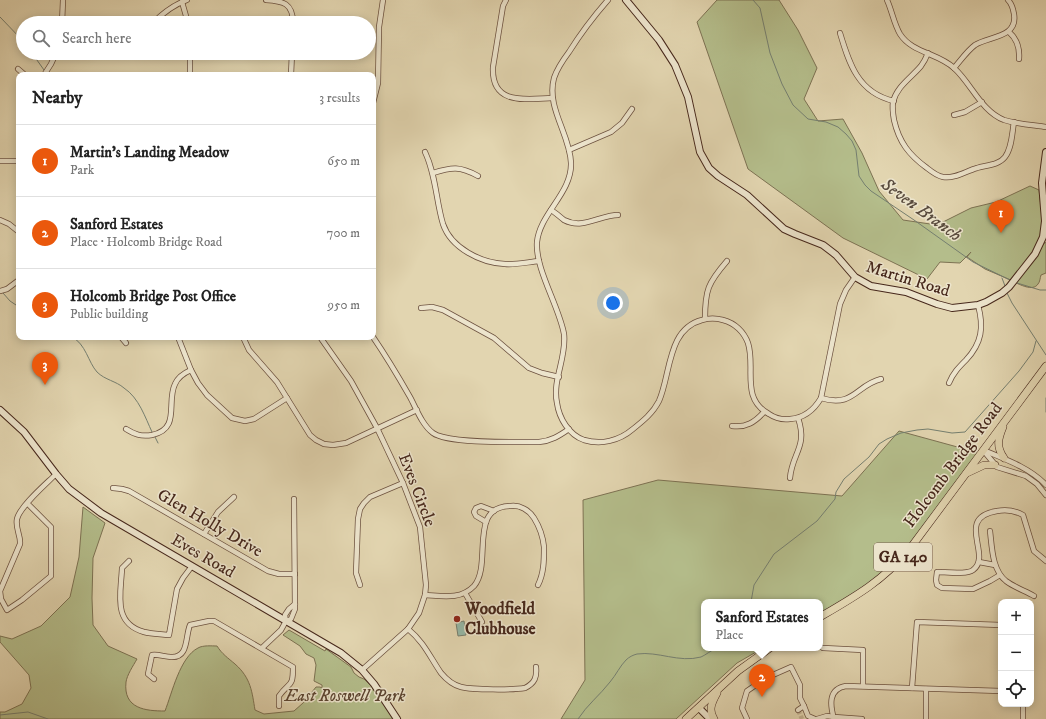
<!DOCTYPE html>
<meta charset="utf-8">
<style>
body{margin:0;font-family:"IM FELL DW Pica",serif;background:#f6f6f6;color:#222}
.controls{position:absolute;right:12px;bottom:12px;display:grid;overflow:hidden;border-radius:8px;box-shadow:0 2px 10px #0003}
.controls button{width:36px;height:36px;display:grid;place-items:center;padding:0;border:0;border-bottom:1px solid #e0e0e0;background:#fff;color:#222;font:20px sans-serif}
.you{position:absolute;left:613px;top:303px;width:14px;height:14px;margin:-10px;border:3px solid #fff;border-radius:50%;background:#1a73e8;box-shadow:0 0 0 6px #1a73e833}
.badge{display:grid;place-items:center;width:26px;height:26px;border-radius:50%;background:#ea580c;color:#fff;font-size:13px;font-weight:700}
.pin{position:absolute;translate:-50% -33px;filter:drop-shadow(0 1px 2px #0008)}
.pin::after{content:'';position:absolute;top:21px;width:14px;height:12px;background:inherit;clip-path:polygon(0 0,100% 0,50% 100%)}
.popup{position:absolute;left:701px;top:599px;width:122px;height:52px;box-sizing:border-box;display:grid;place-content:center;border-radius:8px;background:#fff;filter:drop-shadow(0 1px 3px #0005);font-size:13px;white-space:nowrap;color:#767676}
.popup b{font-size:15px;color:#222}
.popup::after{content:'';position:absolute;left:50%;top:100%;margin-left:-8px;border:8px solid transparent;border-top-color:#fff}
.list{margin:0;padding:0;list-style:none}
h2{display:flex;justify-content:space-between;align-items:center;height:52px;margin:0;padding:0 16px;font-size:17px}
h2 small{font-size:13px;font-weight:400;color:#767676}
.list li{display:grid;grid-template-columns:26px 1fr auto;gap:12px;align-items:center;box-sizing:border-box;height:72px;padding:0 16px;border-top:1px solid #e0e0e0}
.list b{display:block;font-size:15px;white-space:nowrap}
.list p{margin:0;font-size:13px;white-space:nowrap;color:#767676}
.list em{font-size:13px;font-style:normal;color:#767676}
.icon{flex:none;width:22px;height:22px;fill:none;stroke:currentColor;stroke-width:2;stroke-linecap:round;stroke-linejoin:round}
.map{position:relative;flex:none;width:1046px;height:719px;overflow:hidden}
.search{position:absolute;background:#fff;box-shadow:0 2px 10px #0003;left:16px;top:16px;width:360px;height:44px;display:flex;align-items:center;gap:10px;box-sizing:border-box;padding:0 14px;border-radius:22px;color:#767676;font-size:15px}
.panel{position:absolute;background:#fff;box-shadow:0 2px 10px #0003;left:16px;top:72px;width:360px;height:268px;border-radius:8px}
.map>svg:first-child{display:block}
</style>
<div class="map">
<svg width="1046" height="719" viewBox="0 0 1046 719">
<rect width="100%" height="100%" fill="#e2d5b0"/>
<filter id="stains"><feTurbulence type="fractalNoise" baseFrequency=".005" numOctaves="4"/><feColorMatrix values="0 0 0 0 .2 0 0 0 0 .09 0 0 0 0 .02 0 0 0 .5 -.17"/></filter>
<radialGradient id="worn" r=".72"><stop offset=".6" stop-color="#630" stop-opacity="0"/><stop offset="1" stop-color="#630" stop-opacity=".3"/></radialGradient>
<g fill="#b4bd8b" stroke="#7d7253">
<path d="M717,0H779L798,30L817,68L804,99L818,121L843,119L862,153L879,191L903,220L937,225L971,208L996,202L1030,186L1039,190C1041,208 1045,228 1038,245C1034,255 1020,271 1013,281L985,269L967,257L971,252L960,263L940,262L927,279L843,238L748,169L697,22Z"/>
<path d="M1046,242V273L1041,275C1040,278 1040,282 1038,284C1033,292 1019,284 1014,282L1042,245Z"/>
<path d="M899,431L983,454L881,582L820,613V602H704V648H763L737,663L676,719H561L585,680L583,500L658,480L842,496Z"/>
<path d="M83,507L105,523L93,558L92,598L93,625L108,646L137,659C133,666 127,675 126,682C123,709 146,711 165,711C172,693 180,657 198,648C203,645 212,646 217,646C222,654 228,658 235,664C251,678 252,692 255,710L264,714L294,711L303,703L316,687H320L322,688V685L314,681L316,665L314,658L306,654L300,646L283,635L289,630L325,651L326,649L351,667L354,673L359,677L364,679L371,686L394,719H0V712H5L22,704L31,688L29,675L0,642V636L12,639L41,626L70,597L79,557Z"/>
</g>
<path fill="#95b9a8" stroke="#757f70" d="M464,621L466,635L458,636L456,623Z"/>
<g fill="none" stroke-linecap="round" stroke-linejoin="round">
<g stroke="#757f70" stroke-width="1">
<path d="M753,0L760,8L770,53L782,84L793,105L808,119L826,122L838,127L846,134L852,141L856,150L859,176L865,185L871,191L914,220L973,262L1012,281"/>
<path d="M0,17L23,41"/>
<path d="M32,53L44,70"/>
<path d="M1002,278L1005,286"/>
<path d="M1017,283L1040,290H1046"/>
<path d="M3,293L10,301L19,307"/>
<path d="M1007,293L1012,303L1046,355"/>
<path d="M72,337C86,344 88,362 97,372C105,380 116,381 124,388C139,398 145,417 152,432"/>
<path d="M1046,398V412"/>
<path d="M155,437L158,443"/>
<path d="M751,602L754,585L774,554L817,521L835,499L836,492L844,479L869,457L879,444L887,439L901,433L917,430L928,429L952,433L965,432L1019,371L1033,352L1036,341"/>
<path d="M0,715L28,712L48,719"/>
<path d="M578,719C587,705 600,695 610,682C616,675 620,666 626,660C629,657 633,655 637,654C658,651 679,663 701,657C706,655 711,650 717,648"/>
</g>
<path stroke="#c3b292" stroke-width="4.5" stroke-dasharray="4.5 2" stroke-linecap="butt" d="M798,710L802,719"/>
<defs>
<g id="street">
<path d="M266,0C283,1 293,3 293,23"/>
<path d="M506,0L503,6L493,67C491,106 526,99 552,98"/>
<path d="M608,0C593,17 581,33 569,52C563,60 557,69 554,78C546,108 570,134 571,163C572,193 540,213 537,242C535,269 559,306 564,334C567,357 552,380 557,403C559,418 569,435 584,440C601,445 619,441 633,429C643,421 653,413 659,401C671,374 667,329 702,320C709,318 716,318 723,320C735,323 744,332 748,343C756,368 740,398 769,414C775,418 783,420 790,419C804,418 814,410 821,398L840,304L846,290L855,277"/>
<path d="M887,0C892,11 894,24 900,34C912,53 938,53 954,68C971,83 981,111 1004,120C1017,124 1032,125 1046,127"/>
<path d="M182,2L188,23"/>
<path d="M62,23L63,0"/>
<path d="M153,23C163,13 173,5 187,0"/>
<path d="M1009,32C1017,39 1020,47 1019,59"/>
<path d="M840,33C849,63 858,93 894,101"/>
<path d="M928,53C926,58 924,62 921,66C911,78 897,86 893,102C892,108 893,114 894,120C899,142 909,155 927,168C932,172 937,176 943,177C955,179 966,171 977,168C987,165 999,165 1005,157C1012,148 1012,133 1014,122"/>
<path d="M954,68C961,60 967,51 975,45C989,36 1018,38 1014,14C1013,8 1012,4 1008,0"/>
<path d="M18,69L25,75"/>
<path d="M44,75L51,64L56,53"/>
<path d="M190,75V53"/>
<path d="M291,75L292,53"/>
<path d="M373,103L378,83L379,27L383,0"/>
<path d="M954,115L965,112L982,102"/>
<path d="M569,150L611,132L622,123L632,109"/>
<path d="M425,152C436,175 436,201 443,224C451,248 481,263 505,264C516,265 528,262 539,261"/>
<path d="M0,161H19"/>
<path d="M433,173C452,167 460,166 478,176"/>
<path d="M551,210C556,213 560,217 564,220C583,230 600,215 618,215"/>
<path d="M0,220L9,224L19,232"/>
<path d="M0,291L7,289L19,280"/>
<path d="M421,308L432,307L443,310L494,338L529,368L542,373L559,377"/>
<path d="M705,319C705,290 708,283 727,261"/>
<path d="M121,337L126,343"/>
<path d="M178,337L191,370L198,383L207,395L232,418L245,421L254,419L287,398"/>
<path d="M243,337L249,350L277,382L310,435L316,440L324,444L333,445L346,443L417,410"/>
<path d="M320,337L351,381L377,428L403,483L420,527L426,585L425,595L419,613L408,629L362,670"/>
<path d="M373,337C386,356 398,376 410,397C416,408 422,425 433,433C448,444 517,442 539,442C551,441 559,436 569,429"/>
<path d="M949,383C953,373 959,367 966,360C982,343 984,327 978,305"/>
<path d="M821,398C854,408 856,385 881,379"/>
<path d="M732,426C746,428 755,422 764,412"/>
<path d="M126,429C134,434 141,437 152,435C181,429 166,402 175,384C178,377 184,373 191,370"/>
<path d="M983,450L997,467L1026,476L1037,484L1046,495"/>
<path d="M983,450C1005,459 1030,468 1046,485"/>
<path d="M790,478C792,453 808,447 798,418"/>
<path d="M113,488L122,489L129,491L268,571L279,574H295"/>
<path d="M27,503L51,527V576L22,600L7,610L1,599L0,591L20,544C21,536 15,528 17,519C20,506 46,484 56,474"/>
<path d="M486,522L476,516L474,512L476,508L481,506L494,511"/>
<path d="M990,531C992,547 992,570 1006,581C1014,587 1025,591 1034,596"/>
<path d="M204,534L218,512L234,497"/>
<path d="M129,561L122,568C121,593 112,623 144,632C152,634 161,634 169,635L177,589L183,578L192,566"/>
<path d="M979,562L995,565"/>
<path d="M1000,575L990,581L973,589L942,588L937,585L936,580L937,572C945,572 967,575 973,570C993,555 954,518 997,511C1007,509 1014,510 1023,515L1034,551L1046,561"/>
<path d="M360,585L356,573L358,519L360,509L364,503L370,497L403,483"/>
<path d="M465,593L482,622"/>
<path d="M425,595C442,596 461,600 474,586C493,564 467,506 511,506C520,505 529,510 534,518C539,526 543,537 544,547C544,560 544,573 538,585"/>
<path d="M286,621L285,615L289,609L295,604"/>
<path d="M408,629C424,642 430,657 441,673C446,679 453,685 461,687C473,690 513,690 525,688C535,683 537,677 536,667"/>
<path d="M262,648L281,630L286,621L291,619L295,609L294,499"/>
<path d="M823,648L863,650V686"/>
<path d="M154,679L148,674L152,655C158,654 165,657 171,657C189,658 185,637 190,625L209,621H214L293,667C293,688 290,681 279,696V706"/>
<path d="M912,688L917,622L1001,625"/>
<path d="M798,710L804,706"/>
<path d="M747,719L742,708L747,691L766,678L791,667L800,685V698L804,706L808,716L815,719"/>
<path d="M817,719L827,716L834,717L862,719"/>
<path d="M834,719C830,705 828,689 846,686L1001,691"/>
<path d="M926,719V689"/>
<path d="M1023,719V704"/>
</g>
<g id="secondary">
<path d="M626,0L659,40L675,65L688,97L700,152L709,168L718,176L747,195L784,229L795,234L823,245L836,255L855,277L871,286L906,292L937,304L952,308L978,305L986,302L1002,293L1009,287L1035,254L1043,237L1045,221L1042,183L1046,152"/>
<path d="M0,410L24,432L56,474L69,489L101,513L341,653L362,670L374,684L397,719"/>
<path d="M699,708L710,719"/>
</g>
<g id="primary">
<path d="M1003,427C998,439 996,447 1004,458"/>
<path d="M967,473L984,465H995"/>
<path d="M820,617C856,596 881,582 909,550L1046,366"/>
<path d="M686,719L738,671L770,648"/>
<path d="M714,719C708,710 712,702 717,693"/>
</g>
</defs>
<use href="#street" stroke="#6d5240" stroke-width="6"/>
<use href="#secondary" stroke="#46271b" stroke-width="8"/>
<use href="#primary" stroke="#46271b" stroke-width="8"/>
<use href="#street" stroke="#ece4cc" stroke-width="4.5"/>
<use href="#secondary" stroke="#ece4cc" stroke-width="6"/>
<use href="#primary" stroke="#e2d5b0" stroke-width="7"/>
</g>
<circle fill="#8f2418" stroke="#ece4cc" stroke-width="1.5" cx="457" cy="619" r="4"/>
<g text-anchor="middle" dominant-baseline="central" stroke-width="3" stroke-linejoin="round" paint-order="stroke">
<rect fill="#ece4cc" stroke="#786050" stroke-width="1" x="874" y="543" width="58" height="28" rx="3"/>
<g font-size="16" font-weight="bold" fill="#46271b">
<text x="903" y="557">GA 140</text>
</g>
<g font-size="17" fill="#46271b" stroke="#ece4cc">
<text transform="translate(908 279) rotate(17)">Martin Road</text>
<text transform="translate(953 465) rotate(-53)">Holcomb Bridge Road</text>
<text transform="translate(417 490) rotate(69)">Eves Circle</text>
<text transform="translate(210 523) rotate(30)">Glen Holly Drive</text>
<text transform="translate(203 556) rotate(30)">Eves Road</text>
</g>
<g font-size="17" font-weight="bold" fill="#46271b" stroke="#ece4cc" text-anchor="start">
<text x="465" y="609">Woodfield<tspan x="465" dy="20">Clubhouse</tspan></text>
</g>
<g font-size="17" font-style="italic" fill="#5c4531" stroke="#ece4cc">
<text x="345" y="696">East Roswell Park</text>
</g>
<g font-size="18" font-style="italic" fill="#5a4c3e" stroke="#ece4cc">
<text transform="translate(921 210) rotate(36)">Seven Branch</text>
</g>
</g>
<rect width="100%" height="100%" filter="url(#stains)"/>
<rect width="100%" height="100%" fill="url(#worn)"/>
</svg>
<div class="controls">
<button>+</button>
<button>−</button>
<button><svg class="icon" aria-label="locate" viewBox="0 0 24 24"><circle cx="12" cy="12" r="6"/><path d="M12 2v4M12 18v4M2 12h4M18 12h4"/></svg></button>
</div>
<div class="you"></div>
<div class="pin badge" style="left:1001px;top:233px">1</div>
<div class="pin badge" style="left:762px;top:697px">2</div>
<div class="popup"><b>Sanford Estates</b>Place</div>
<div class="pin badge" style="left:45px;top:385px">3</div>
<div class="search"><svg class="icon" aria-label="search" viewBox="0 0 24 24"><circle cx="10" cy="10" r="6"/><path d="M15 15l6 6"/></svg>Search here</div>
<section class="panel">
<h2>Nearby<small>3 results</small></h2>
<ul class="list">
<li><span class="badge">1</span><div><b>Martin's Landing Meadow</b><p>Park</p></div><em>650 m</em></li>
<li><span class="badge">2</span><div><b>Sanford Estates</b><p>Place · Holcomb Bridge Road</p></div><em>700 m</em></li>
<li><span class="badge">3</span><div><b>Holcomb Bridge Post Office</b><p>Public building</p></div><em>950 m</em></li>
</ul>
</section>
</div>
